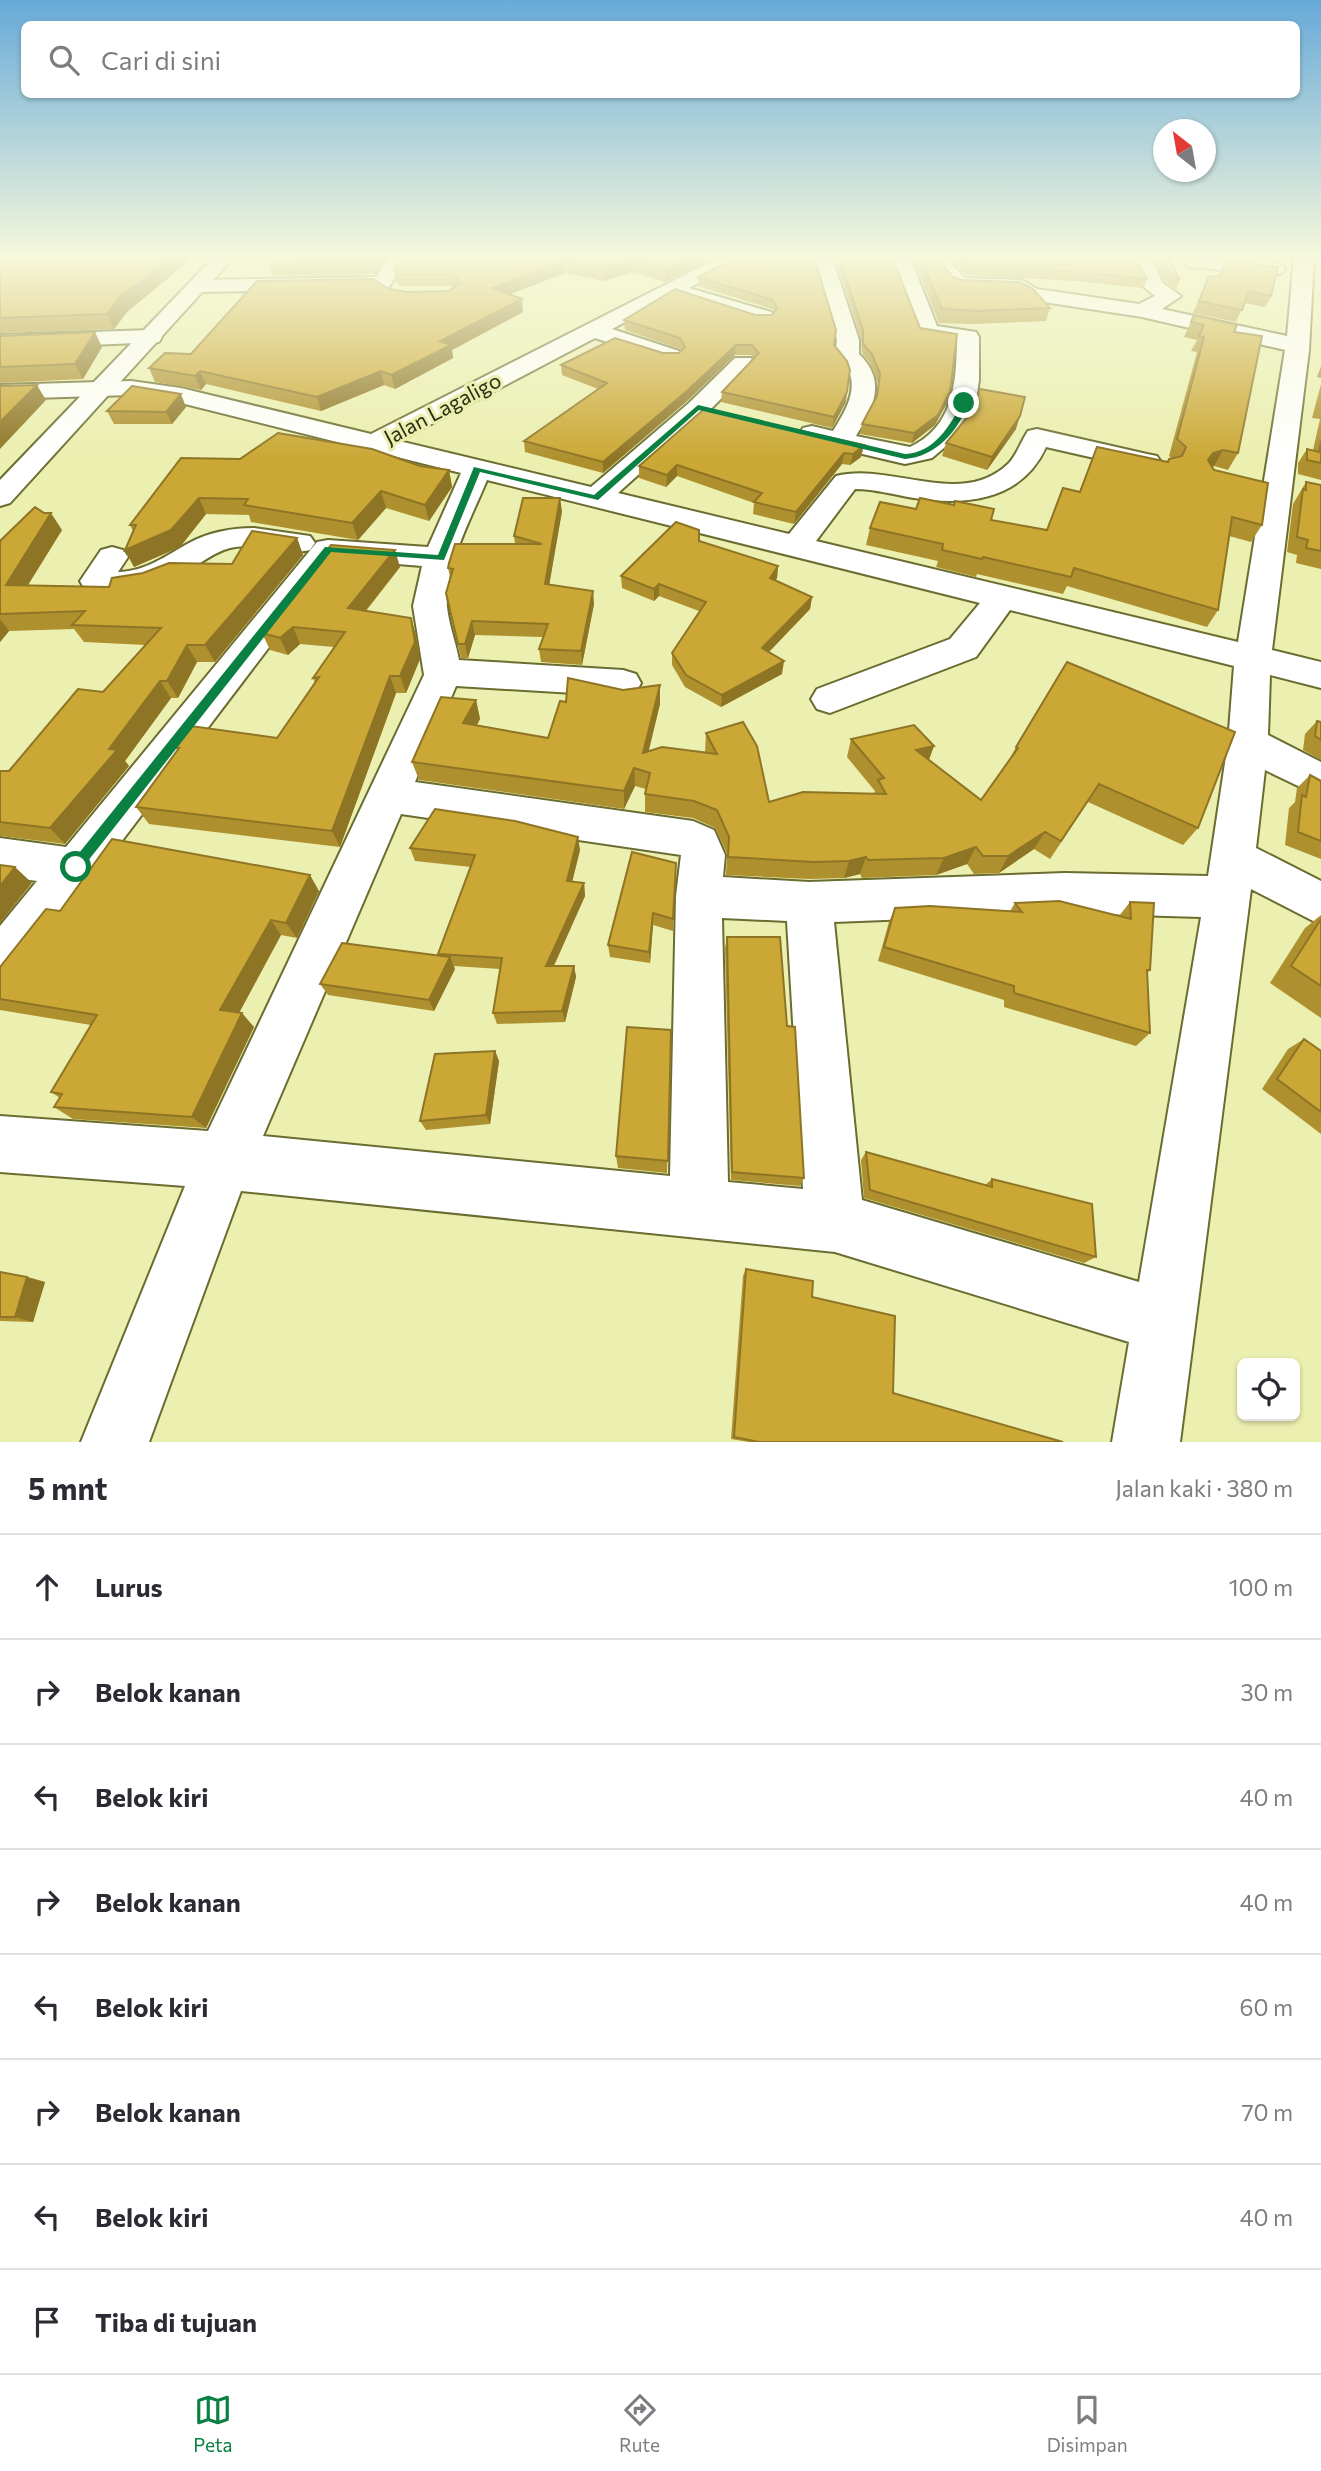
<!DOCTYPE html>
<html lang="id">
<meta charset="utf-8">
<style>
body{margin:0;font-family:Commissioner,sans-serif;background:#f7f7f7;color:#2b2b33}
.controls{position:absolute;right:21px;bottom:21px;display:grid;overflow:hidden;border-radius:10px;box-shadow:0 2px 5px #0004}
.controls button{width:63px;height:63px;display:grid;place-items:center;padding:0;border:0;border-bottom:2px solid #e1e1e2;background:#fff;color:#2b2b33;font:35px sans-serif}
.compass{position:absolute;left:1153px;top:119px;width:63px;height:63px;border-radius:50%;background:#fff;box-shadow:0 2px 5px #0004;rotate:329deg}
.stop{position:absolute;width:21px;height:21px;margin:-16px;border:5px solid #0b8043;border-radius:50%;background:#fff}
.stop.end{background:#0b8043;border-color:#fff;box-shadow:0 2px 7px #0008}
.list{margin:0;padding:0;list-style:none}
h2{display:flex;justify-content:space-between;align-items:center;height:91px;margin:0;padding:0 28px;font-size:30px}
h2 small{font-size:23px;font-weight:400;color:#7c7c81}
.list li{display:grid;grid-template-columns:46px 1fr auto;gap:21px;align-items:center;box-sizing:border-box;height:105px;padding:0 28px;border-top:2px solid #e1e1e2}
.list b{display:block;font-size:26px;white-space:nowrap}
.list em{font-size:23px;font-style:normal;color:#7c7c81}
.icon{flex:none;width:38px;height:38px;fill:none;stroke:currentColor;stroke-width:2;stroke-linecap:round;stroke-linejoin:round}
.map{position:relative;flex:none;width:1321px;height:1442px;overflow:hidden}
.search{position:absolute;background:#fff;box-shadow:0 2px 5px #0004;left:21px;right:21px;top:21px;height:77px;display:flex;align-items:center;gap:18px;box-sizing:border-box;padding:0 24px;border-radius:10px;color:#7c7c81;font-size:26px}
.sheet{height:931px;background:#fff}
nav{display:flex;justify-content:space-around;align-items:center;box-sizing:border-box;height:98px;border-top:2px solid #e1e1e2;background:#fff;font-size:19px;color:#7c7c81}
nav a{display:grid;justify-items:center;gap:4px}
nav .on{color:#0b8043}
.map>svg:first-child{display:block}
</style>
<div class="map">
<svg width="1321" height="1442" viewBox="0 0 1321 1442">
<rect width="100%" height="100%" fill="#ebefaf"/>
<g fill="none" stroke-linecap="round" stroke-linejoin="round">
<defs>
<g id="minor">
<path d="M390,257H409L389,287L382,289L198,292L191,290L188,286L191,282L198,280L376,277Z"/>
<path d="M720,257H744L741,261L689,288L771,312L774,317L771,322H755L684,298L682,292L612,329L679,351L683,356L679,361H663L595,338L399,441L591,487L689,403L735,358H751L755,363L751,368L707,413L618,493L789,534L836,476C891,462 961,509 1008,464C1017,455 1021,441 1028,431L1037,429L1147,454L1157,456L1161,462L1157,468L1147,470L1046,447C1022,500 967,506 914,498C895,495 875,489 855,489L816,541L1238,642L1285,350L1142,317L1031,300L1017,292L952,288L927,258L960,257L958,261L951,263L965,278L1022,280L1037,289L1139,304L1155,296L1144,287L1131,257H1150L1163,283L1181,296L1162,309L1287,336L1294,257H1314L1309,350L1272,650L1321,662V688L1270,675L1268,735L1321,762V797L1265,770L1256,848L1321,881V925L1251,889L1180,1442H1112L1129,1342L835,1252L241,1191L149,1442H81L185,1186L0,1172V1116L208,1131L424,675L413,606L422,566L336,559L17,979L0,986V926L37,881L0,876V838L66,847L317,542L328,540L428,547L461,473L181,403L131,395L0,399V385L131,381L181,388L371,434ZM487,480L980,603L950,639L817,689L811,699L817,709L830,713L976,657L1010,610L1234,666L1228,743L1208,876L1065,873L809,882L723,877L725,855L714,830L693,821L415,782L456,686L623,696L636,692L641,683L636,674L623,670L459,660C456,643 449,625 447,607C444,568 472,516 487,480ZM401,814L681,855L676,896L670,1176L263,1136ZM1065,913L1201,917L1139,1282L862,1200L834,922ZM722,918L787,921L803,1189L728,1182Z"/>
<path d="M813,257H832L859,340V354C887,381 874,407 856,436L910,447C953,427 956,385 957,342L920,336L891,257L910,258L937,326L976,332L979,337V380L975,407L958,436L932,458L905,464L803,440L799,434L803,428L812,426L833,431C843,415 858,392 849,372C847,366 839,360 835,354L837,340Z"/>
<path d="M1196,257L1275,263L1282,265L1285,269L1282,273L1275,275L1189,267L1186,263Z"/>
<path d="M151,330L159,332L162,337L159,342L0,349V335Z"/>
<path d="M254,528L310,536L315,543L310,550C284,556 257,542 230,548C214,552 201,563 188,571C157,591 120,597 84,588L80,581L101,550L112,547L123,550L128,557L118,572C147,571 165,556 189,543C209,532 232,528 254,528Z"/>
</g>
<path id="major" d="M214,257H234L10,503L0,506V480Z"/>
</defs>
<use href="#minor" stroke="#6a6c30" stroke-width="4"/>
<use href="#major" stroke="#6a6c30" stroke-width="4"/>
<use href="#minor" fill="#fff" fill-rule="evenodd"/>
<use href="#major" fill="#fff" fill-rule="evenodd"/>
</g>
<g fill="#af902e">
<path d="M0,257L127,312L114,329L0,333Z"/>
<path d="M387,257L375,274L273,276L269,264Z"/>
<path d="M402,257H715L665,282L634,272L603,281L565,273L510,294L523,312L452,350L453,358L395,389L384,385L321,411L206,384L201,390L155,382L149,368L389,289L408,292L448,291L454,288L451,286H400L396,282L394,270Z"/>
<path d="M738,257L834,345L846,402L832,428L721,402L722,392L753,358L751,355H735L687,401L603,473L525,452L524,441L598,389L562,375L561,365L663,353H679L681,351L680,349L625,330L624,320L772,315L774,313L772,309L698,286V277Z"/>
<path d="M839,257L920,328L950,392L948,401L935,425L912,443L860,434L862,424L876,397L878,384L870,363L862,353L861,339L838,266Z"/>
<path d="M918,257H936L953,277L1050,308L1046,321L974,324L939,323L916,266Z"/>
<path d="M958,257H1070L1147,279L1143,288L1076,281L966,275L956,264Z"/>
<path d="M1151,257H1167L1180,280L1176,289L1165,281Z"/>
<path d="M1241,257H1278L1276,261Z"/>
<path d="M1226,261L1271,296L1265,307L1244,303L1236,322L1193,313L1209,276L1218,277Z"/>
<path d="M1194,315L1234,332L1238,453L1228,470L1214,466L1212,467L1262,525L1251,542L1229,536L1218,610L1207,627L1067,586L1063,594L977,574L976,577L936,567L938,561L866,545L870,528L916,509L1047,530L1063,488L1079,492L1097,447L1167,462L1171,458L1169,456L1197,352L1191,351L1197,340L1184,337Z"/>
<path d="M0,336L102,347L83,379L0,383Z"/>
<path d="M1321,366V378L1317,377Z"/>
<path d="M1321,384V480L1298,474V463L1307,449L1313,450L1320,419L1312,418Z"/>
<path d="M186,407L172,424H114L107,411Z"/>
<path d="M1016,429L987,470L942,456L946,443Z"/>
<path d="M864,445L861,457L850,465L842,464L794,524L753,514L754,503L677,476L666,487L639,478V466Z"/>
<path d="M181,458L420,466L449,470L452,487L429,521L386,508L358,540L251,522L249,515L206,514L180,547L134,567L125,550L133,531L130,525Z"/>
<path d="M1306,482L1321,485V569L1296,563L1297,555L1287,552L1293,504Z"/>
<path d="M562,511L549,584L594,604L582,665L541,662L539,649L543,637L475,635L468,658H461L446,593L450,577L448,568L515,544L514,536Z"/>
<path d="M62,530L28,585L109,587L232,564L297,538L303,555L215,662H197L178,698H171L125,761L129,766L65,844L0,836V771H9L103,692L146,645L84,642L74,629L9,631L0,642V541Z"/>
<path d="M699,541L778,566L777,578L775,580L812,597L810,609L769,652L782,674L721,707L685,687L672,665V653L699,611L659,596L654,601L622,588L621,576Z"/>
<path d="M400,567L366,611L416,635L420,659L406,693H396L340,847L149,824L136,807L178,750L176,748L277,738L315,683L313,678L334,647L300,644L288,655L270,650L262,633Z"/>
<path d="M476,700L480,719L477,725L548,738L566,702L660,704L648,751L705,753L706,733L769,802L874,794L875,791L847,757L851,739L934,746L929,760L981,800L1009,760L1016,747L1198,828L1183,845L1088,802L1050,859L1034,849L999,873L974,874L967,864L936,875L862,878L860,874L844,878L809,879L726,875L727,854L715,828L693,818L645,812V794L646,789L635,786L624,809L419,780L412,762Z"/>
<path d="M1317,721L1321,722V760L1303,750L1305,734Z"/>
<path d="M1310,775L1321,781V859L1285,845L1289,808L1295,802L1297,788Z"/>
<path d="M410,848L580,850L572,882L584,883L585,896L554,966H574L576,977L565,1022L497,1024L493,1013L500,969L454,966L455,969L434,1011L328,995L320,984L439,956L438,954L471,867L415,861Z"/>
<path d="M676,863L673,931L653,925L650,963L610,957L608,945Z"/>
<path d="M319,891L297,938L281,935L239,1013L254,1027L206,1128L73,1119L54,1107L60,1098L51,1092L91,1025L0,1010V967L60,911Z"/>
<path d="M1130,902L1150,970L1147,973L1150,1033L1136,1046L1004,1007V1000L878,961L889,922L895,908L1010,911L1015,903L1119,916Z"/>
<path d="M1321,915V1018L1270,983L1305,928Z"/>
<path d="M727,937L787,1026L804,1178L800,1186L731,1180L725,948Z"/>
<path d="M671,1030L667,1173L618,1168L616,1156Z"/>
<path d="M1304,1039L1321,1051V1134L1262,1089L1288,1049Z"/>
<path d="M495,1051L499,1061L490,1124L426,1130L420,1121Z"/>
<path d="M866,1152L985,1185L992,1179L1096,1257L1084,1263L864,1198L861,1160Z"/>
<path d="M746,1269L812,1297L893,1393L1063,1442H749L731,1439L743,1276Z"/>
<path d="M0,1272L27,1277L45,1282L33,1322L0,1321Z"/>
</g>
<g fill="#8e7525">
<path d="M172,257H194L127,312L114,329L107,314L120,297Z"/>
<path d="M376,257H387L375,274L372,262Z"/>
<path d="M691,257H715L665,282V270Z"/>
<path d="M634,260V272L603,281V269Z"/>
<path d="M564,261L565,273L495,300L493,288Z"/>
<path d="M522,299L523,312L452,350L453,358L395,389L391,375L440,341Z"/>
<path d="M95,332L102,347L83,379L75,364Z"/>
<path d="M736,345L735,355L687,401L603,473V462Z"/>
<path d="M200,371L206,384L201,390L195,376Z"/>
<path d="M381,371L384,385L321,411L317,397Z"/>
<path d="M37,385L46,400L0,449V422Z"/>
<path d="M847,392L846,402L832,428L834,417Z"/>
<path d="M950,392L948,401L935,425L912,443L914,433Z"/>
<path d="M181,394L186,407L172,424L166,412Z"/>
<path d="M1020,416L1016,429L987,470L992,457Z"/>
<path d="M864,445L861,457L850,465L853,454Z"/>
<path d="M1223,450L1214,466L1204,469L1208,460L1213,453Z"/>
<path d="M844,453L842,464L794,524L796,512Z"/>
<path d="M677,465V476L666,487L667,475Z"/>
<path d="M449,470L452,487L429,521L425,505Z"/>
<path d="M381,491L386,508L358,540L352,523Z"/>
<path d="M199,498L206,514L180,547L134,567L125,550Z"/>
<path d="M560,498L562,511L547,598L545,584Z"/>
<path d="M51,513L62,530L18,601L6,585Z"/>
<path d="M297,538L303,555L215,662L205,645Z"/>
<path d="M395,550L400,567L354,625L348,608Z"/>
<path d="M778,566L777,578L768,590L770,578Z"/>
<path d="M659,584V596L654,601V589Z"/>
<path d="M593,591L594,604L582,665L581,651Z"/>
<path d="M812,597L810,609L761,660L762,648Z"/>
<path d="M411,618L416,635L420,659L406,693L400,676Z"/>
<path d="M0,619L9,631L0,642Z"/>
<path d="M472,621L475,635L468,658L465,644Z"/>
<path d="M293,627L300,644L288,655L280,638Z"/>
<path d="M187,645L197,662L178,698L167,681Z"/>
<path d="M784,661L782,674L721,707L722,695Z"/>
<path d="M390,676L396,693L340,847L332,831Z"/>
<path d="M160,681L171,698L125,761L129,766L65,844L50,828Z"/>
<path d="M660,685V704L644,771L643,753Z"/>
<path d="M476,700L480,719L468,741L463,723Z"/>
<path d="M934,746L927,764L916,750Z"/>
<path d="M634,768L635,786L624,809V791Z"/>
<path d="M1045,832L1034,849L999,873L1008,856Z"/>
<path d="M578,837L580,850L569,894L567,881Z"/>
<path d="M976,847L967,864L936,875L944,858Z"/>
<path d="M866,857L860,874L844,878L849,861Z"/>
<path d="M15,867L32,883L0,923V886Z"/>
<path d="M310,875L319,891L297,938L286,923Z"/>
<path d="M584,883L585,896L548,978L546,966Z"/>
<path d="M653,913V925L650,963L649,952Z"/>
<path d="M271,920L281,935L233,1024L220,1010Z"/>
<path d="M450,957L455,969L434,1011L429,1000Z"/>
<path d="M574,966L576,977L565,1022L562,1011Z"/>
<path d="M242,1013L254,1027L206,1128L192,1117Z"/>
<path d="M495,1051L499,1061L490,1124L486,1115Z"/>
<path d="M27,1277L45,1282L33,1322L15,1317Z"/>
</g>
<g fill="#cba735" stroke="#8e7525" stroke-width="2">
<path d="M0,257H172L120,297L107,314L0,318Z"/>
<path d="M275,257H376L372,262L269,264Z"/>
<path d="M402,257H691L665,270L634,260L603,269L564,261L493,288L522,299L440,341L451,345L391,375L381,371L317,397L200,371L195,376L149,368L165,353L191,354L257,281L373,279L389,289L408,292L448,291L460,284L457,277L449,274H398L394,270Z"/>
<path d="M738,257H814L836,330L834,345L847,361L850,370L847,392L834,417L722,392L759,353L752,345H736L687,391L603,462L524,441L607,383L561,365L615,338L663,353H679L685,347L680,338L624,320L675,289L755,315H772L777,309L773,300L698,277Z"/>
<path d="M839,257H892L920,328L957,334L950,392L938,415L914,433L862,424L877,396L880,374L872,354L863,344V330Z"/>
<path d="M920,257H936L953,277L962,280L1020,282L1033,289L1050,308L978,311L942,309Z"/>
<path d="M960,257H1070L1138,262L1147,279L1079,272L969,266Z"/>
<path d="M1160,257H1167L1180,280L1169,272Z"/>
<path d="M1226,261L1278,267L1271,296L1249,291L1242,310L1199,301L1209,276L1219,277Z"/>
<path d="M1194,315L1237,325L1234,332L1262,336L1238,453L1223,450L1213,453L1208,460L1214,470L1268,483L1262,525L1232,517L1218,610L1074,568L1071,577L983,557L982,559L942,550L943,544L870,528L880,502L916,509L920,498L954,505L955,501L994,509L991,520L1047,530L1063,488L1080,492L1097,447L1168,462L1169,459L1182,456L1186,447L1177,439L1204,337L1199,336L1204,325L1191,322Z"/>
<path d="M95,332L75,364L0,367V336Z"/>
<path d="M37,385L0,422V386Z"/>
<path d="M132,386L181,394L166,412L107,411Z"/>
<path d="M980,389L1025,397L1020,416L992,457L946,443L973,410Z"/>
<path d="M704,409L864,445L853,454L844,453L796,512L754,502L762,493L677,465L667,475L639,466Z"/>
<path d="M278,433L372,449L420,466L449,470L425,505L381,491L352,523L244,505L248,499L199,498L171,530L125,550L136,525H130L181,458L240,459Z"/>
<path d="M1321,441V463L1307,460V449L1319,452Z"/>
<path d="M1306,482L1321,485V551L1306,548L1308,540L1297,537L1303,489L1306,490Z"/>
<path d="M523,498H560L545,584L593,591L581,651L539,649L548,624L472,621L465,644H458L446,593L453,569L448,568L449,563L455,544H542L514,536Z"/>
<path d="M35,507L44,513H51L6,585L109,587L112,578L143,573L169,563L232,564L252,531L297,538L205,645H187L167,681H160L109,749L117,750L50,828L0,822V771H9L78,689L103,692L161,628L72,625L85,611L0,614V541Z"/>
<path d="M676,522L699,530V541L778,566L770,578L812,597L762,648L784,661L722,695L686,675L672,653L706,602L659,584L654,589L621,576Z"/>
<path d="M331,545L395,550L348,608L411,618L415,642L400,676H390L332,831L136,807L179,748H176L191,726L277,738L319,677L313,678L345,632L293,627L280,638L262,633Z"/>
<path d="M1067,662L1235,732L1198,828L1099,784L1061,841L1045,832L1008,856H983L976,847L944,858L868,860L866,857L849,861L813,862L728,857L729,837L717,810L694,801L645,794L650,773L634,768L624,791L412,762L441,697L476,700L463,723L548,738L560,701L566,702L568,678L623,690L660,685L643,753L662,747L717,754L706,733L743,722L757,746L769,802L803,792L886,794L878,780L884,778L851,739L914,725L934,746L916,750L981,800L1018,748L1016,747Z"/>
<path d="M1317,721L1321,722V740L1315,736Z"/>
<path d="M1310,775L1321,781V841L1298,832L1302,795L1306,797Z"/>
<path d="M435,809L515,821L578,837L567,881L584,883L546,966H574L562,1011L493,1013L502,958L438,954L475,855L410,848Z"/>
<path d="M112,839L310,875L286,923L271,920L220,1010L242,1013L192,1117L54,1107L62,1094L51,1092L97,1015L0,999V967L46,909L60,911Z"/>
<path d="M632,852L676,863L673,919L653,913L649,952L608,945Z"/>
<path d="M0,865L15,867L0,886Z"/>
<path d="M1059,901L1131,919L1130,902L1154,903L1150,970H1147L1150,1033L1014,993V986L884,947L895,908L930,906L1022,912L1015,903Z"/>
<path d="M1321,919V986L1291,966Z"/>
<path d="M727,937H780L787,1026L795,1027L804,1178L732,1172Z"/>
<path d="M342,943L450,957L429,1000L320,984Z"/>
<path d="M627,1027L671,1030L668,1161L616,1156Z"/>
<path d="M1304,1039L1321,1051V1112L1277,1079Z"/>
<path d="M495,1051L486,1115L420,1121L435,1054Z"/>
<path d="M866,1152L992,1187V1179L1092,1204L1096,1257L870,1190Z"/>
<path d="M746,1269L813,1281L812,1297L895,1316L893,1393L1063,1442H759L734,1437Z"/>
<path d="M0,1272L27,1277L15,1317H0Z"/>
</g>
<linearGradient id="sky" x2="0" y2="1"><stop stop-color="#67aad9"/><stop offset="0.56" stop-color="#f6f8db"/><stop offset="1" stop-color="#f6f8db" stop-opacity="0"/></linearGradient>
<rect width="1321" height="459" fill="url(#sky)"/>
<path fill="#0b8043" d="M962,402L968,403C959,431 935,457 905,459L699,410L598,500L480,472L444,560L331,552L80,871H71V863L325,547L438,555L474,467L594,495L698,405L905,454C934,453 951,425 962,402Z"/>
<g text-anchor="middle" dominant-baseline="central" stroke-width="6" stroke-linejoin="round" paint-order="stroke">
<g font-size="21" fill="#2e2f16" stroke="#ebefaf">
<text transform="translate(442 408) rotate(-28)">Jalan Lagaligo</text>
</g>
</g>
</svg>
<div class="controls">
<button><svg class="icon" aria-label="locate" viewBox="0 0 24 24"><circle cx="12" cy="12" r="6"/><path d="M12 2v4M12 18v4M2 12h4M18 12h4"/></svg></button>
</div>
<svg class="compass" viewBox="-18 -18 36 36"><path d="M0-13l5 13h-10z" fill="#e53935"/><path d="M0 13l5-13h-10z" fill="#7c7c81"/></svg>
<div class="stop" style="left:76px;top:867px"></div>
<div class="stop end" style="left:964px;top:403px"></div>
<div class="search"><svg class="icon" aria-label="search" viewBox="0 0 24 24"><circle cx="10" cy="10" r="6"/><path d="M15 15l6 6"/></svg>Cari di sini</div>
</div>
<section class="sheet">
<h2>5 mnt<small>Jalan kaki · 380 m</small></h2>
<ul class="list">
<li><svg class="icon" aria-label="ahead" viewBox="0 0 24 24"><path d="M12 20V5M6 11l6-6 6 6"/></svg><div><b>Lurus</b></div><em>100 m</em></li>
<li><svg class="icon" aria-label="right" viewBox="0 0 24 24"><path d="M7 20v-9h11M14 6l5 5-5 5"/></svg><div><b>Belok kanan</b></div><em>30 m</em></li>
<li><svg class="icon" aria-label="left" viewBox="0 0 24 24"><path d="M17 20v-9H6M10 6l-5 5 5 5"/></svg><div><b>Belok kiri</b></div><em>40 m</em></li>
<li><svg class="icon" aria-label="right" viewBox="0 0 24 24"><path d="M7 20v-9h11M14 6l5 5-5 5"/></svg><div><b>Belok kanan</b></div><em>40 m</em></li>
<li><svg class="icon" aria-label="left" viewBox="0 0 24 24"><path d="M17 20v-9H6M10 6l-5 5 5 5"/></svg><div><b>Belok kiri</b></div><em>60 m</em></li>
<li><svg class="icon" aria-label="right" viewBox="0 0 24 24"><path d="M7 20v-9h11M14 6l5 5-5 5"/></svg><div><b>Belok kanan</b></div><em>70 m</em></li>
<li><svg class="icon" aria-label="left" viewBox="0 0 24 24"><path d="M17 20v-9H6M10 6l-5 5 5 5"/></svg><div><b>Belok kiri</b></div><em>40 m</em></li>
<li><svg class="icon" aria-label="arrive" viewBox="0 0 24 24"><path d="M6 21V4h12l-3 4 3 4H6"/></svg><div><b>Tiba di tujuan</b></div></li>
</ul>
</section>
<nav>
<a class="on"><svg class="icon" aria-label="map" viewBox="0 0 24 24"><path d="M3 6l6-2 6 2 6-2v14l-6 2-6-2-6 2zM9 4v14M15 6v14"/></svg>Peta</a>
<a><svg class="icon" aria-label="directions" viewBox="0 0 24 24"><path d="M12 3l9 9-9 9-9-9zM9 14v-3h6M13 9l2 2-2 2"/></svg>Rute</a>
<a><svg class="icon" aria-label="saved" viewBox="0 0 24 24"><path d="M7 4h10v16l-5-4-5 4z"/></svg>Disimpan</a>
</nav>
